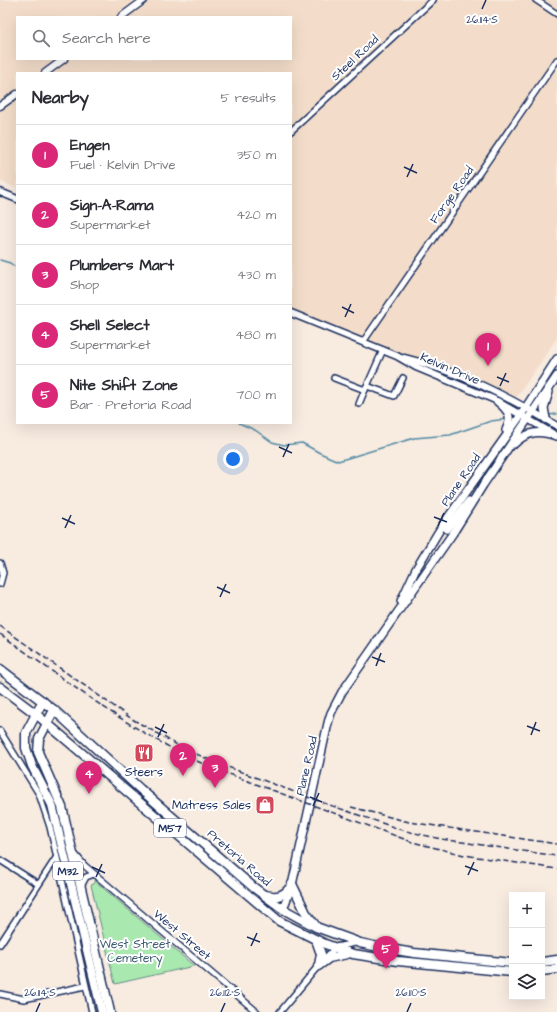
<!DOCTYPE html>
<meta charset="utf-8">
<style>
body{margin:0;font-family:"Architects Daughter",sans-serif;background:#f7f7f7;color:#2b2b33}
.controls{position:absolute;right:12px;bottom:12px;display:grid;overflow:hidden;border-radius:0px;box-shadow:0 4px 16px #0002}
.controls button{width:36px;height:36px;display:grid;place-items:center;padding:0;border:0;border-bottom:1px solid #e1e1e2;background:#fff;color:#2b2b33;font:20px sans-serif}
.you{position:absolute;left:233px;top:459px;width:14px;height:14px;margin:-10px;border:3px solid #fff;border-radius:50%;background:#1a73e8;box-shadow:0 0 0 6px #1a73e833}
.badge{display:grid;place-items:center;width:26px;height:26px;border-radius:50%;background:#db2777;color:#fff;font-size:13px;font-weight:700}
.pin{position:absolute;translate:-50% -33px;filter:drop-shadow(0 1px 2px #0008)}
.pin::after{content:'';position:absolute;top:21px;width:14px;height:12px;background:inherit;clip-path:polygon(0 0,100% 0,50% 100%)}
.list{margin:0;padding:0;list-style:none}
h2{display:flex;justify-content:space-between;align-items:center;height:52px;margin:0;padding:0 16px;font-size:17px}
h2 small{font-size:13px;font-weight:400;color:#7c7c81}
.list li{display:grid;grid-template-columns:26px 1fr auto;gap:12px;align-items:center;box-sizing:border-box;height:60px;padding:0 16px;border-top:1px solid #e1e1e2}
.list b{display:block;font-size:15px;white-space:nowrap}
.list p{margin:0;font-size:13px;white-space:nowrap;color:#7c7c81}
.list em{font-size:13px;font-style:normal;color:#7c7c81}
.icon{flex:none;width:22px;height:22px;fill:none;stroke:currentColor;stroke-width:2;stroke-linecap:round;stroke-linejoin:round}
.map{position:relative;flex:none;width:557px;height:1012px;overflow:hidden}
.search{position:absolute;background:#fff;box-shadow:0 4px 16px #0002;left:16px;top:16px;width:276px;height:44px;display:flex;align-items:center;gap:10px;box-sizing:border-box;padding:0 14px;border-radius:0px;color:#7c7c81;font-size:15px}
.panel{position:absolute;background:#fff;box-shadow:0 4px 16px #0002;left:16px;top:72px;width:276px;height:352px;border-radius:0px}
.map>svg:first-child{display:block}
</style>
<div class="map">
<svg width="557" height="1012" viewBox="0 0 557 1012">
<rect width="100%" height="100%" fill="#f8ebe0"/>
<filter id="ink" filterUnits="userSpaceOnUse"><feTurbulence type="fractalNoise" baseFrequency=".025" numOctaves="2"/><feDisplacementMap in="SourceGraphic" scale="8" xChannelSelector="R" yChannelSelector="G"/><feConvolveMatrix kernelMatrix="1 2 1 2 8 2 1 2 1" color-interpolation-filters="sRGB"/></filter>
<g filter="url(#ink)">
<path fill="#f3ddca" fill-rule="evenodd" d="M0,0H557V338L508,410L291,308V73H17V188L0,181ZM17,17H291V59H17Z"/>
<path fill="#a9e8af" stroke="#628c86" d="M94,880L194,966L115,984L91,885L94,884Z"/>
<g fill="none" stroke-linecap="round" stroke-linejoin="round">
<g stroke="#538ba5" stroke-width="1.5">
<path d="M0,260L10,263L17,268"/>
<path d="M548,415L557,414"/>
<path d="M239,423L255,430L272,442L284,445L302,443L320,453L338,461L414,438L450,435L491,421L507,419"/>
</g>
<defs>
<g id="minor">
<path d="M536,0L557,14"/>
<path d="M291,131L433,0"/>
<path d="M363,342L557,60"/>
<path d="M383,350L367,386L394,396L403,378"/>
<path d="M334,378L365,390"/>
<path d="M359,404L366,387"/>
<path d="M0,563L3,573L0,584"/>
<path d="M0,731L39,794L50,827L92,1012"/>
<path d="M74,853L85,866L257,1012"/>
<path d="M0,860L38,884"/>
<path d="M81,886L86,877L94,874"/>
<path d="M0,944L56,858"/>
<path d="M324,959L336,947L355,943"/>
<path d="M0,994L24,999L85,986"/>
<path d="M280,1012L319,965"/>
</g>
<g id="tertiary">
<path d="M121,17L144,0"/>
<path d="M45,73L64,59"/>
<path d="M0,106L17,94"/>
<path d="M0,192L17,199"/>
<path d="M291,313L397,356L416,367L493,399L552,433"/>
<path d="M404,358C459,371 509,397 557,426"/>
</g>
<g id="secondary">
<path d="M498,402C508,410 513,417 506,430"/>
<path d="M546,419L544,408L549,392"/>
<path d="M514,444C528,431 539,430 556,436"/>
<path d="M447,529L469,501"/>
<path d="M401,601L416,569L442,526L521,415L557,359"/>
<path d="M283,909L292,885L328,723L331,713L342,692L453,533L483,485L557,376"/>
</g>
<g id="primary">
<path d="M0,669L54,710L140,789L253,887L283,909L316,927L360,943L383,948L414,953L512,963"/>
<path d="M0,687L36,714L279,921L325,944L353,954L398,961L512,972"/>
<path d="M43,701L26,733V748L32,766L52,805L102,1012"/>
<path d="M54,710L39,739L38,752L62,807L110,1012"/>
<path d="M292,884L306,913L315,925"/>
<path d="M265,895C278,898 284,896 292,885"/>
<path d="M316,940L321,954L319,965"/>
<path d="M542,962L557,960"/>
<path d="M318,966L329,958L347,954"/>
<path d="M542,971L557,969"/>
</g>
</defs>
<use href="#minor" stroke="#1b2f5e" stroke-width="8"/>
<use href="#tertiary" stroke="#1b2f5e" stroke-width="9"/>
<use href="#secondary" stroke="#1b2f5e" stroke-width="10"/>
<use href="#primary" stroke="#1b2f5e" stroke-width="11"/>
<use href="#minor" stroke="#fff" stroke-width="5"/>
<use href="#tertiary" stroke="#fff" stroke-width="6"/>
<use href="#secondary" stroke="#fff" stroke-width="7"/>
<use href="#primary" stroke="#fff" stroke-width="8"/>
<g stroke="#1b2f5e" stroke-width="1.5" stroke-dasharray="6 3" stroke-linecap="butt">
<path d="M0,626L132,719L181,747L212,761L321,802L402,830L441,839L557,856"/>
<path d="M0,634C68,682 133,733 210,767L412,842L464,855L557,869"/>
<path d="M351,807L409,822L557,844"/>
</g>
</g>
</g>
<path fill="none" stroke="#1b2f5e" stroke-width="1.5" d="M482,9L486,0M404,167L417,173M407,177L413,164M342,307L354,313M345,317L351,304M497,377L509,382M500,386L506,373M279,447L292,453M283,457L289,444M434,517L447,522M62,518L75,524M438,526L444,513M65,528L71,515M217,587L230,593M220,597L226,584M372,657L385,662M376,666L381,653M527,726L540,731M155,727L167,733M531,735L536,722M158,737L164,724M310,797L322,802M313,806L319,793M465,866L478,871M92,867L105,873M468,875L474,862M96,877L102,864M247,937L260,942M251,946L257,933M36,1012L40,1003M221,1012L225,1003M407,1012L411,1003"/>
<defs>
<symbol id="restaurant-square" viewBox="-11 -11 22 22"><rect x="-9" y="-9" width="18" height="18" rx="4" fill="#d1495b" stroke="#fff"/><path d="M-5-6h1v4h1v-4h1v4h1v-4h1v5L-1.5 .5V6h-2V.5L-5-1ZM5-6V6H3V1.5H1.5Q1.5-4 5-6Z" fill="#fff"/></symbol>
<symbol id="shop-square" viewBox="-11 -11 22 22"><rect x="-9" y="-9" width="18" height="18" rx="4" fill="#d1495b" stroke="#fff"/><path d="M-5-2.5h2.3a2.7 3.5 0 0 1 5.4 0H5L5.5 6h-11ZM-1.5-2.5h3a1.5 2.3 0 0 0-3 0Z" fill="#fff"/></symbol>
</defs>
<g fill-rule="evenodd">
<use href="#restaurant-square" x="133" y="742" width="22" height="22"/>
<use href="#shop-square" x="254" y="794" width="22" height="22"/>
</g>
<g text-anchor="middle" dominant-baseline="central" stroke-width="4" stroke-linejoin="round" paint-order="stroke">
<g fill="#fff" stroke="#5f6d8e" stroke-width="1">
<rect x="154" y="819" width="32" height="18" rx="3"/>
<rect x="53" y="862" width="30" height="18" rx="3"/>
</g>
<g font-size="11" font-weight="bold" fill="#1b2f5e">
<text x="170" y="828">M57</text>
<text x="68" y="871">M32</text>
</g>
<g font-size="12" fill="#1b2f5e" stroke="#fff">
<text transform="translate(355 58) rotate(-43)">Steel Road</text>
<text transform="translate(452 195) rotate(-55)">Forge Road</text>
<text transform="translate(450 369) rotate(23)">Kelvin Drive</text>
<text transform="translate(461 480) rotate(-56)">Plane Road</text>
<text transform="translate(307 766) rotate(-77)">Plane Road</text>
<text transform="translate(239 858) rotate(41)">Pretoria Road</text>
<text transform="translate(182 935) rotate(40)">West Street</text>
</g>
<g font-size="12" fill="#1b2f5e" stroke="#fff">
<text x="144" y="772">Steers</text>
<text x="251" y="805" text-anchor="end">Matress Sales</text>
</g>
<g font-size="12" fill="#3e5d72" stroke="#fff">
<text x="135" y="944">West Street<tspan x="135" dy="14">Cemetery</tspan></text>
</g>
</g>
<g font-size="10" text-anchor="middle" fill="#1b2f5e" stroke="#fff" stroke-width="4" stroke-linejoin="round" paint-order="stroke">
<text x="482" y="23">26.114°S</text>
<text x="40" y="996">26.114°S</text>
<text x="225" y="996">26.112°S</text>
<text x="411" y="996">26.110°S</text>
</g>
</svg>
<div class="controls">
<button>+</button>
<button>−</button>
<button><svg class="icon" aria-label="layers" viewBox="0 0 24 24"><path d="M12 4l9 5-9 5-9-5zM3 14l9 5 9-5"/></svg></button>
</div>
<div class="you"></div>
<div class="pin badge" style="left:488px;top:366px">1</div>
<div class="pin badge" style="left:183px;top:776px">2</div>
<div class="pin badge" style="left:215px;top:788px">3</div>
<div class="pin badge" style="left:89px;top:794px">4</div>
<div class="pin badge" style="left:386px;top:969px">5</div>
<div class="search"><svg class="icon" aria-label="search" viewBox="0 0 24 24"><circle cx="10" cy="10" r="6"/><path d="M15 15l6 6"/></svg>Search here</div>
<section class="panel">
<h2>Nearby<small>5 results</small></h2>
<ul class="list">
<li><span class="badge">1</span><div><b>Engen</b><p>Fuel · Kelvin Drive</p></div><em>350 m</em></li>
<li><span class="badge">2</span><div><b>Sign-A-Rama</b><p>Supermarket</p></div><em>420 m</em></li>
<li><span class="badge">3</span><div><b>Plumbers Mart</b><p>Shop</p></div><em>430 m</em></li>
<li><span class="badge">4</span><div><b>Shell Select</b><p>Supermarket</p></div><em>480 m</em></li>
<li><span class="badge">5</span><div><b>Nite Shift Zone</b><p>Bar · Pretoria Road</p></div><em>700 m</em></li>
</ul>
</section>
</div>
